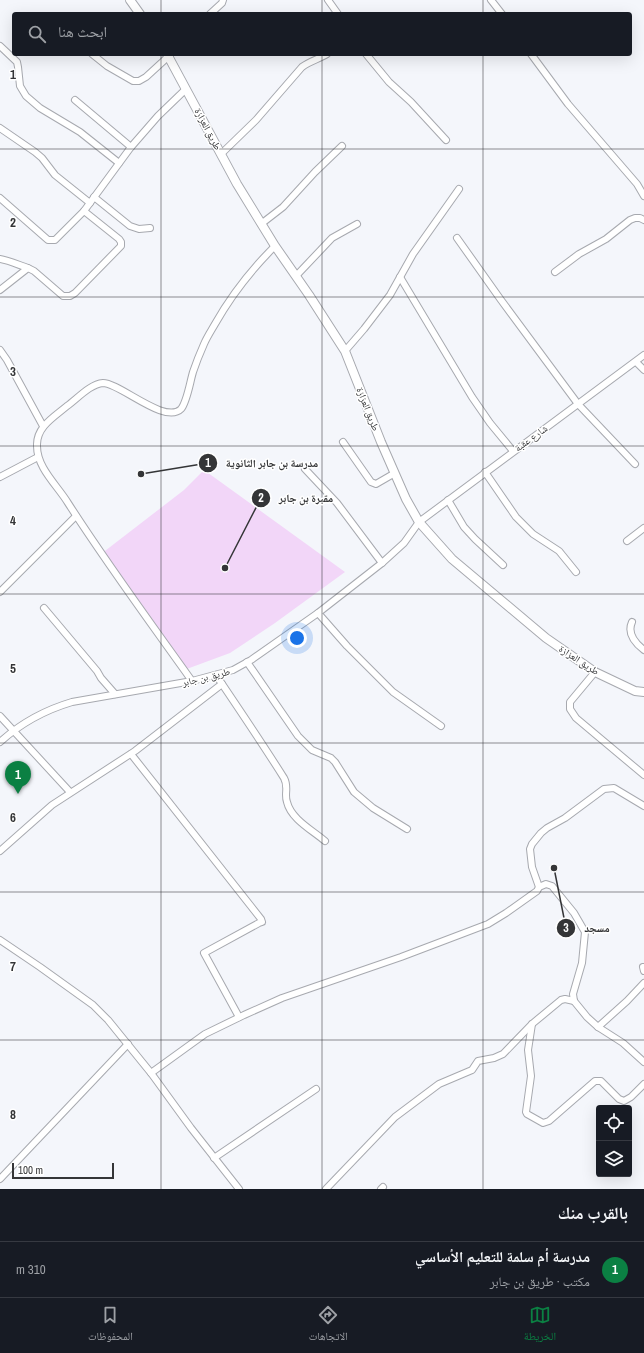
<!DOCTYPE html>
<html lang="ar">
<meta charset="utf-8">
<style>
body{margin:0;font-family:"Archivo Narrow","Noto Naskh Arabic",sans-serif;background:#20242c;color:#f1f3f6;direction:rtl}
.controls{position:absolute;right:12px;bottom:12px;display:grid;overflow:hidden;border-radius:4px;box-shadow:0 4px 16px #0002}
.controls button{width:36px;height:36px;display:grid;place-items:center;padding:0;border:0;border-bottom:1px solid #363941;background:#171b24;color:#f1f3f6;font:20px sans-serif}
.scale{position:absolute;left:12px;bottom:10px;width:102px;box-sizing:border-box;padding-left:4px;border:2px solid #343537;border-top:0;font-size:11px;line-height:14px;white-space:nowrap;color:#343537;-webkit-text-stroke:3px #fff;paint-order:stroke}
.you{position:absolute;left:297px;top:638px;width:14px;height:14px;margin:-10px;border:3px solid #fff;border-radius:50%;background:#1a73e8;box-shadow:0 0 0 6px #1a73e833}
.badge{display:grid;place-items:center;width:26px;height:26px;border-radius:50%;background:#0b8043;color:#fff;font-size:13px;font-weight:700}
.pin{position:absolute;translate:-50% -33px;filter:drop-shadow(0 1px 2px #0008)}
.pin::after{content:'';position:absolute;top:21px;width:14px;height:12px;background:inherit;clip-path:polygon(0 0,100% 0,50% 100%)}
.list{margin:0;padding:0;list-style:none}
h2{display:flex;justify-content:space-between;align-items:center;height:52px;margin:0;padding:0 16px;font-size:17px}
h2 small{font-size:13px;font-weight:400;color:#9ea1a6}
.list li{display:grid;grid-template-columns:26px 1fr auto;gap:12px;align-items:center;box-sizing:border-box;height:56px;padding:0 16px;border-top:1px solid #363941}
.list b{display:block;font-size:15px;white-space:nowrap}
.list p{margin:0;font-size:13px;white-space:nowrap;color:#9ea1a6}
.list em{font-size:13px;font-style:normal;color:#9ea1a6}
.icon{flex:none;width:22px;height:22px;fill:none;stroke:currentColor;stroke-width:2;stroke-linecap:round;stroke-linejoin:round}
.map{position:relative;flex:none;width:644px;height:1189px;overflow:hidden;direction:ltr}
.search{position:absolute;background:#171b24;box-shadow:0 4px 16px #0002;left:12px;right:12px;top:12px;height:44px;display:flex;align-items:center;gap:10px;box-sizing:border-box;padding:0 14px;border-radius:4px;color:#9ea1a6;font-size:15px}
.sheet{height:108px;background:#171b24}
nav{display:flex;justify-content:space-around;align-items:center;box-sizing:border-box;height:56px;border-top:1px solid #363941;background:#171b24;font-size:11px;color:#9ea1a6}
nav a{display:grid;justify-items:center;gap:2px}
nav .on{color:#0b8043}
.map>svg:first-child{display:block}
</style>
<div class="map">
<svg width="644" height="1189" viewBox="0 0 644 1189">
<rect width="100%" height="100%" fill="#f4f6fb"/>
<path fill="#f2d6f8" d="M204,470L345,572L275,623L230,653L184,670L101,554L184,490Z"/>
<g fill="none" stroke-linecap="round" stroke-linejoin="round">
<defs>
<g id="minor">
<path d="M328,0L338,14"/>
<path d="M491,0L502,14"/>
<path d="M210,14L222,3L223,0"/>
<path d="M0,46L17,62L18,67L20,86L26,96L40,108L80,132L119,163"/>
<path d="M92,54L107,66L133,81H139L146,77L170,55"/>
<path d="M366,54L389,82L411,102L446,140"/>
<path d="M531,54L568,104L637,184L644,196"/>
<path d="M75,100L131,147"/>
<path d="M0,128L35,152L42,158L55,175L90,203"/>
<path d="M221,154L256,120L302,67C310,61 319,59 327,54"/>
<path d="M94,197L130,226L139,229L150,228"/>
<path d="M0,198L48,240H55L84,211L131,147L158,116L186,89"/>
<path d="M261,224L283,207L315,172L342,146"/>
<path d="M457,238L501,300L578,404L635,464"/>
<path d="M0,259C8,260 19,265 28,268"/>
<path d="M555,272L579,254L606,239L630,220L635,218H640L644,220"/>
<path d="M296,276L332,238L357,224"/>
<path d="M400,277L472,397L490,423L513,451"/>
<path d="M0,290L28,268L34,271L63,296H70L75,293L121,246V242L119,239L84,211"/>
<path d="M0,350L7,360L43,426"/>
<path d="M345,351L364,329L390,295L413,254L459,189"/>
<path d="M636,362L644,370"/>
<path d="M343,442L371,482L376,484L395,473"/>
<path d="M305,469L337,503L382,563"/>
<path d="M485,472L516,517L533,534L559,551L576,572"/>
<path d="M0,477L38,457"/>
<path d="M448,500L464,527L475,539L503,565"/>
<path d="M627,541L644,528"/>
<path d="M0,592L76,516"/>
<path d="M44,608L97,671L101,678L115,694"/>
<path d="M318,613L347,646L393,692L441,726"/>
<path d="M632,622C627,633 635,643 644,650"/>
<path d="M247,662L298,736L312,750L331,758L335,762L354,792L373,808L407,829"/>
<path d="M595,672L570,702V709L576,718L644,775"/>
<path d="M216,675C239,709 262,743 284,778C289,787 284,794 287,802C291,819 312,830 325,841"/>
<path d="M192,681C150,622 107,564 68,503C57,485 37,468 37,446C36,427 54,417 67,406C77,399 90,384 103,383C120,383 165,425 181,409C187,402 190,382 193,372C196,363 200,353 204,344C207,337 211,331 215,324C232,294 250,271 275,246"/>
<path d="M0,716L70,792"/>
<path d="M0,742C21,723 45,710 72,702L192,681L233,670L251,660L318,613L382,563L404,543L419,522L644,355"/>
<path d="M131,754L261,919L262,922L259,923L204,953L239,1017"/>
<path d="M0,851L52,805L135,751L222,684"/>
<path d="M539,887L546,884L552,886L574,913L585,932L582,963L573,994L574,1001L587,1017L598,1027L623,1043L644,1062"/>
<path d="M0,940L40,967L93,1005L108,1020L151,1073L191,1128L239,1189"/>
<path d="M643,967L644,971"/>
<path d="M532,1024L528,1050L531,1076L526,1112L527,1114L543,1123L549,1121L595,1081H601L619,1099L624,1101L631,1097L644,1084"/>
<path d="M598,1027L627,1001L644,983"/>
<path d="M151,1073L205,1034L244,1015L282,998L401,957L488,924L506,913L537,891L539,887L532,867L530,849L532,844L541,833L547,828L565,818L604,789L614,788L644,806"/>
<path d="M214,1158L316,1089"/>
<path d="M0,1179L128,1044"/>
<path d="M326,1189L395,1117L439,1084L472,1070L478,1061L494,1058L503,1054L532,1024L561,1000L565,999L574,1001"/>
<path d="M381,1189L383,1187"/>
</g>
<g id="tertiary">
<path d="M130,0L140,14"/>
<path d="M167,54L237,184L275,246L309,295L345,351L381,442L406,499L419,522L452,559L546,638L595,672L635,691L644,692"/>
</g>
</defs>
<use href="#minor" stroke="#a7a9af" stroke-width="8"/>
<use href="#tertiary" stroke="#a7a9af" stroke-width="10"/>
<use href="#minor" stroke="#fff" stroke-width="6"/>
<use href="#tertiary" stroke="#fff" stroke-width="8"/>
</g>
<path fill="none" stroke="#343537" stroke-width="1" stroke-opacity="0.55" d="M161,0V14M322,0V14M483,0V14M161,54V1189M322,54V1189M483,54V1189M0,149H644M0,297H644M0,446H644M0,594H644M0,743H644M0,892H644M0,1040H644"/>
<g text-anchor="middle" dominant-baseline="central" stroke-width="3" stroke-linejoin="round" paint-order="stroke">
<g font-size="10" fill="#343537" stroke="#fff">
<text transform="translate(208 129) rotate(62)">طريق العزازة</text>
<text transform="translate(368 409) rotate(68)">طريق العزازة</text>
<text transform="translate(531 438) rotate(-36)">شارع عقبة</text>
<text transform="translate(579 660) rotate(33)">طريق العزازة</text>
<text transform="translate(206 677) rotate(-14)">طريق بن جابر</text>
</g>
</g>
<g font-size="13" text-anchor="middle" font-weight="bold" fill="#343537" stroke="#fff" stroke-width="3" stroke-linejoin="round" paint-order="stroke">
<text x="13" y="79">1</text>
<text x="13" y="227">2</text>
<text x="13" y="376">3</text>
<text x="13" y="525">4</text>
<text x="13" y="673">5</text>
<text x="13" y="822">6</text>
<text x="13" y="971">7</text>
<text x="13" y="1119">8</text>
</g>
<path fill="none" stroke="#343537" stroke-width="1.5" d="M141 474L208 463M225 568L261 498M554 868L566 928"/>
<g fill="#343537" stroke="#fff" stroke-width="1.5">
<circle cx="141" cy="474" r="4"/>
<circle cx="225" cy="568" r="4"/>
<circle cx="554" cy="868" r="4"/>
<circle cx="208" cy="463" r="10"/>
<circle cx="261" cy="498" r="10"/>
<circle cx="566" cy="928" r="10"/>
</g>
<g font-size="12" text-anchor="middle" font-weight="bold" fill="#fff">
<text x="208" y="467">1</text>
<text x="261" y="502">2</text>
<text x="566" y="932">3</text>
</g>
<g font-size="11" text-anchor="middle" font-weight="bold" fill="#343537" stroke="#fff" stroke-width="3" stroke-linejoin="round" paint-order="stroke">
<text x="272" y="467">مدرسة بن جابر الثانوية</text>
<text x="306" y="502">مقبرة بن جابر</text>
<text x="597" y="932">مسجد</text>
</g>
</svg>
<div class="controls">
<button><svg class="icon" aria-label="locate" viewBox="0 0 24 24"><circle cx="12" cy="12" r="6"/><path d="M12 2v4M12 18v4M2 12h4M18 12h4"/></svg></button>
<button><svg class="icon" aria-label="layers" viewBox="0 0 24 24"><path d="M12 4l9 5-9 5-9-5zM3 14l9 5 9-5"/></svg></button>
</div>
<div class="scale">100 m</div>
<div class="you"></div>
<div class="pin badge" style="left:18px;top:794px">1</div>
<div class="search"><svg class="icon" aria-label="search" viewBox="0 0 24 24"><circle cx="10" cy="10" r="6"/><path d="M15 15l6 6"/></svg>ابحث هنا</div>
</div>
<section class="sheet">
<h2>بالقرب منك<small></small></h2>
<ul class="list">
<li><span class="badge">1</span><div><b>مدرسة أم سلمة للتعليم الأساسي</b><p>مكتب · طريق بن جابر</p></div><em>310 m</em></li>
</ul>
</section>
<nav>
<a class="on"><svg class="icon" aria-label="map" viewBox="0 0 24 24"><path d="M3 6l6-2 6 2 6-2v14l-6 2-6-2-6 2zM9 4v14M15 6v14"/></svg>الخريطة</a>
<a><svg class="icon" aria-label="directions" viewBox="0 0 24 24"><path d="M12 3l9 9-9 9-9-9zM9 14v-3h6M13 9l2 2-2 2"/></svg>الاتجاهات</a>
<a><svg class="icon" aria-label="saved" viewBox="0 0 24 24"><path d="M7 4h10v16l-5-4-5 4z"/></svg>المحفوظات</a>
</nav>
